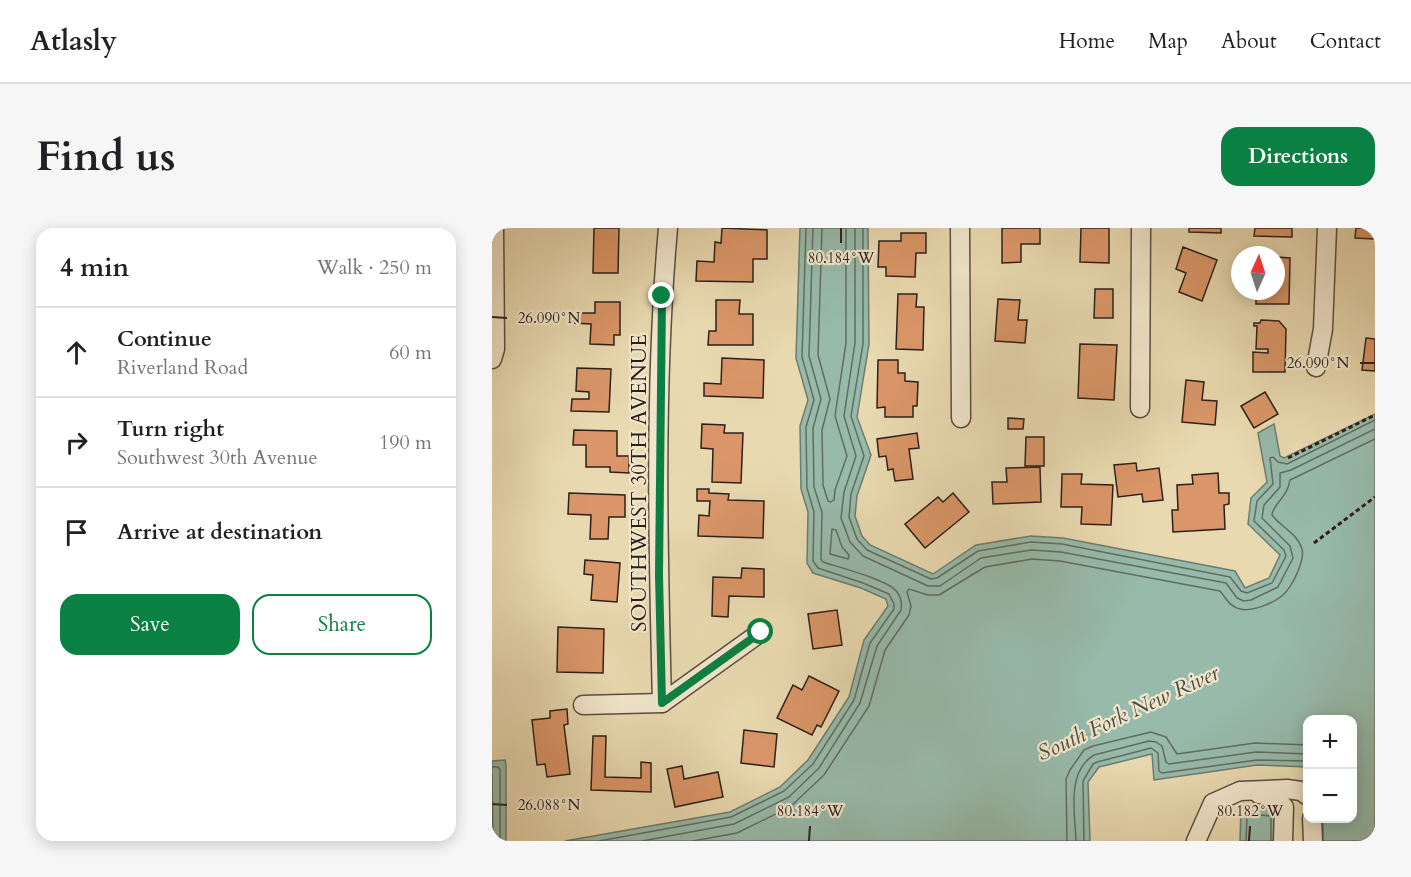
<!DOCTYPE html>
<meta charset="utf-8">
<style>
body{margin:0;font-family:Cardo,serif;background:#f6f6f6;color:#202124}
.controls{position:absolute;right:18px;bottom:18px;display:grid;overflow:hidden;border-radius:12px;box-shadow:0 3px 15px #0003}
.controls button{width:54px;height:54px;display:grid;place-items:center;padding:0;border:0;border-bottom:2px solid #e0e0e0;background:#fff;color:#202124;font:30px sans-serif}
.compass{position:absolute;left:739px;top:18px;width:54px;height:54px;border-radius:50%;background:#fff;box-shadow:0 3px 15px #0003;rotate:3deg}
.stop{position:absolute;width:18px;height:18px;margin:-14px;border:4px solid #0b8043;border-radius:50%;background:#fff}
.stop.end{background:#0b8043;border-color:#fff;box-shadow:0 2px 6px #0008}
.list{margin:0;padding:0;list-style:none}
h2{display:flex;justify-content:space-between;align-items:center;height:78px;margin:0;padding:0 24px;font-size:26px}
h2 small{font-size:20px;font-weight:400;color:#757577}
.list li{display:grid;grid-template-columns:39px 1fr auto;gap:18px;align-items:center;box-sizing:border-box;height:90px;padding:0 24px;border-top:2px solid #e0e0e0}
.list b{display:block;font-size:22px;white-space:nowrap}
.list p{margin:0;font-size:20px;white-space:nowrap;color:#757577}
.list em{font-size:20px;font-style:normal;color:#757577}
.actions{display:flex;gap:12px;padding:18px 24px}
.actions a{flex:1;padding:14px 0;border:2px solid #0b8043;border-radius:18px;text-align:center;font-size:21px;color:#0b8043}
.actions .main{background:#0b8043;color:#fff}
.icon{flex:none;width:33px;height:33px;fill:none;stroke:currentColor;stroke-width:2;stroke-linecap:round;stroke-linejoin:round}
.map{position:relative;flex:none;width:883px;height:613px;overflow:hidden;border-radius:18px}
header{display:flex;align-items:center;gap:36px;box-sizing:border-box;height:84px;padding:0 30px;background:#fff;border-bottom:2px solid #e0e0e0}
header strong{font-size:28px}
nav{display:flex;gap:33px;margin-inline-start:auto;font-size:21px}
.intro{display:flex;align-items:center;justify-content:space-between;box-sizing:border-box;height:144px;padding:0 36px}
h1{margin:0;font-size:42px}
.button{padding:15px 27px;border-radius:18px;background:#0b8043;color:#fff;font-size:21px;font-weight:700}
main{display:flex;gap:36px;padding:0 36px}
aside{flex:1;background:#fff;border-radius:18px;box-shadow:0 3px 15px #0003}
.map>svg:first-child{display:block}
</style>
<header>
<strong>Atlasly</strong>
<nav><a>Home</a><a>Map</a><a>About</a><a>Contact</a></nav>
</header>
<div class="intro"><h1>Find us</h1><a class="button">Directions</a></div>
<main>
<aside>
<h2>4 min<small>Walk · 250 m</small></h2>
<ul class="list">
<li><svg class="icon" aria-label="ahead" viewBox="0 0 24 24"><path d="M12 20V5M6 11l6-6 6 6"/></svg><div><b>Continue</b><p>Riverland Road</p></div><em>60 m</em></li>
<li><svg class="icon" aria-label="right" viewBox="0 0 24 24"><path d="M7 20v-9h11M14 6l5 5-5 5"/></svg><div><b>Turn right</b><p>Southwest 30th Avenue</p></div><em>190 m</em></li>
<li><svg class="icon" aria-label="arrive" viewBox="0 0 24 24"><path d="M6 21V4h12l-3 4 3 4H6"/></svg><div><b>Arrive at destination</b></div></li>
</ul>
<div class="actions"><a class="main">Save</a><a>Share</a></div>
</aside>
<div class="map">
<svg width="883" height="613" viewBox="0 0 883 613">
<rect width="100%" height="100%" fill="#e9d9b0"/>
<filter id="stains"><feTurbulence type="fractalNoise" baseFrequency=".00333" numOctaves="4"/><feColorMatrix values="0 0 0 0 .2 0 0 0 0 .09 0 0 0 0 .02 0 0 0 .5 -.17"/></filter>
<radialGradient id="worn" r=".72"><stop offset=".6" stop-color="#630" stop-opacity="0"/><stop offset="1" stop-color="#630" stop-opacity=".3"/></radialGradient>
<g fill="#97baaa" stroke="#6d7c70" stroke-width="1.5">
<path d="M308,0H376L377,116L365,189L379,227L365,268L363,288L370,308L378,317L441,346L484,317L539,308L571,310L743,343L753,360L777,350L788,327L756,296L759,270L775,254L766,205L782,196L788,228L792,230L883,186V613H831V591L860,590V491H816L815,539L765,537L662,552L660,526L607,539L596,554L598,613H73L238,584L288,559L316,532L357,469L372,412L396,378L394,371L369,360L321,345L315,335L316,284L309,261L308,198L316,172L304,130Z"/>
<path d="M13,532L14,537V613H0V533Z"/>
<path d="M749,579L785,581V613H748Z"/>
</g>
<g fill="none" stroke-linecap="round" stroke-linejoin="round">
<g stroke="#626d62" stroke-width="1.5">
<path d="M330,0L326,127L338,171L330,202L331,257L336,273L339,274L342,272L343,262L355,228L343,188L354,115V0"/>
<path d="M363,0V115L352,188L364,228L352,264L349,290L358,314L371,328L436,358H448L489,330L539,322L569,324L734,355L745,370L752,373L759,372L786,359L801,330L798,318L770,290L772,277L788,259V245L799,242L883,201"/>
<path d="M371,0V116L359,188L372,228L359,266L357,289L365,311L375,322L439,351L445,350L486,323L539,314L570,316L738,349L749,363L755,365L780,355L794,328L792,322L762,293L765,273L781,256L778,230L781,229L786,234L795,236L883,192"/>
<path d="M340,301L344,302L350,319L357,327L356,331L338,326Z"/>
<path d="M0,539H6L8,542V613"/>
<path d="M0,547L1,613"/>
<path d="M107,613L239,589L292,563L321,536L362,472L378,415L402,381V376L397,366L371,355L326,340L321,333L322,284L315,260L314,199L322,172L310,129L314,0"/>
<path d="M150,613L242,596L297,569L327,540L368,475L385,418L409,382C410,376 409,369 405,364C397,352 346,339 331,334L329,331L330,284L322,259L321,200L329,171L317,128L321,0"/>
<path d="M201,613L245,605L298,579L332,547L377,478L393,422L417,387L419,378L415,364L417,361L436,367H447L493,339L540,331L568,333L728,363C734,370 738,379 748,381C760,384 782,375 791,367C800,359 813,333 810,321C806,306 788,298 780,287C781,275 795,271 798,252L883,211"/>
<path d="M575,613L574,551L578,542L592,522L601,518L659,504L674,509L685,526L763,515L816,517"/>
<path d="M584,613C583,585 574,544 602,527L657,513L664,514L670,518L674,534L677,536L764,524L816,526"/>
<path d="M592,613L591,553L601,536L605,534L659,520L666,525L667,543L670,545L765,532L816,533"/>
<path d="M754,613L755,588L758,586L779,588V613"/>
</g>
</g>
<g fill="#da9668" stroke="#2d201a" stroke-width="1.5">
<path d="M102,0H127L126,45H101Z"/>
<path d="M230,0L275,2V31H261V54L204,53L205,33L222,34L223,14L229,15Z"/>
<path d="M510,0H548V16H529V34L510,35Z"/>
<path d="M589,0H617V35L588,34Z"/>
<path d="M697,0H729V5L697,4Z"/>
<path d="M763,0H800V9L762,8Z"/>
<path d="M864,0H883V11L863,10Z"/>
<path d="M409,5H434V25H424L423,49L394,48V39H386L387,13H409Z"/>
<path d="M691,19L725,32L710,73L687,64L694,45L684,41Z"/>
<path d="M784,29L798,30L797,76H764V63H784Z"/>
<path d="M603,61H621V90H602Z"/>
<path d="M406,66H425L424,79H432L431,122L404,121Z"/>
<path d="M506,71L528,72L526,92H535L533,115L503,113Z"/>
<path d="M224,72H248L247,86H261V117H216L217,103H224Z"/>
<path d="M103,74H128V107H122V117L98,116L99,96L81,95L82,85H103Z"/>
<path d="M769,92L787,93L794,101L793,144H761V124L776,125V121H764L765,98H762V95H768Z"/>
<path d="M874,110L883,111V143L870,142Z"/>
<path d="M588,116L625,117L622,172L586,170Z"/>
<path d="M230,130L272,132L271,170L212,168V155L229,156Z"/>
<path d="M386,132H406V145H413V153L426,154L425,178H421V189H393V179L385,180Z"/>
<path d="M85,140L119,141L117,184L79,183L80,171H97V164L84,163Z"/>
<path d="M694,152L712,154L710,172L725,173L723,197L690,194Z"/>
<path d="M773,164L786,186L762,200L749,178Z"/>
<path d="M516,190L532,191L531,201H516Z"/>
<path d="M210,196L233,197L232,205H251L249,255L220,254L221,221L209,220Z"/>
<path d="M82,202L125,203V228H137V245L118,244V239H94V217H81Z"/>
<path d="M425,205L427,220L417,221L421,251L403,253L401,241L396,242L394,228L387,229L385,211Z"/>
<path d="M534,209H552V238H533Z"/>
<path d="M644,235L645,243L667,240L671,272L651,274L650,266L626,269L622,237Z"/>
<path d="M548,239L549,274L501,276L500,254H515L514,240Z"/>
<path d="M726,245L727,265H737V276L732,277L733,301L681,304L680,282H686L685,257L701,256L700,247Z"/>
<path d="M570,246H590L589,256L621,257L619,297L589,296L590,279H569Z"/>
<path d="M205,261H217V265L237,266L236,272L272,273L271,310L206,308L207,287L217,288L218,273H205Z"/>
<path d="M77,265L133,267V289H117L116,311H98L99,287L76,286Z"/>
<path d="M461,265L477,284L433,320L413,296L446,269L451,274Z"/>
<path d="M93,332L128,335L125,374L99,372L101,347L92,346Z"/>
<path d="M250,340L272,341V369L237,368L236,389L220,388L221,349L249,350Z"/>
<path d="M345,382L350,417L321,421L316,386Z"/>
<path d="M66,399L112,401L111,445L65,444Z"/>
<path d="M317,448L347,463L329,499L325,497L320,507L285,490L301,457L310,462Z"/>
<path d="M75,481L76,496L72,497L78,546L55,549L53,536L45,537L40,492L58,490V483Z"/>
<path d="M252,502L285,506L282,539L249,535Z"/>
<path d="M101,508H114L113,549L149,550V534L159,535V564L99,562Z"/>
<path d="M190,538L192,551L226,544L231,569L183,579L175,541Z"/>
</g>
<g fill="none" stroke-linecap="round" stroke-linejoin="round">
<defs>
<g id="minor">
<path d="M468,0L469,190"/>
<path d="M0,131L3,121L2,0"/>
<path d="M824,139L831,101L835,0"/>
<path d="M648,180L649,0"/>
<path d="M170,475C166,317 162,158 176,0"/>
<path d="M91,477L170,475L269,404"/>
<path d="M767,566L782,568L792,579L791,613"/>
<path d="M820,590L821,613"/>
<path d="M704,613L721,575L748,563L795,561L809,563L816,568"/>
</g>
</defs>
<use href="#minor" stroke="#5c4e40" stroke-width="21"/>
<g stroke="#2d201a" stroke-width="3" stroke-dasharray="4.5 3" stroke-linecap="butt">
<path d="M796,230L883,187"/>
<path d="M822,315L883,269"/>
</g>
<use href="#minor" stroke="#f1e6cc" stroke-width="18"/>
</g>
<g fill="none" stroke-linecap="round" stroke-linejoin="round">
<path stroke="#0b8043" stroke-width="8" d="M170,68L167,347L170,475L269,404"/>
</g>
<path fill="none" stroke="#2d201a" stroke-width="2" d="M349,15V0M0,89L15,90M868,135H883M0,576L15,577M317,613L318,598M757,613L758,598"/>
<g text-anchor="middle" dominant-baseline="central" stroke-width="4.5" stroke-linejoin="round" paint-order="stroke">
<g font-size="21" fill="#2d201a" stroke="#f1e6cc">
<text transform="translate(147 255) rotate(-90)">SOUTHWEST 30TH AVENUE</text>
</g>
<g font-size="22" font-style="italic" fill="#4d4e45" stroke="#f1e6cc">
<text transform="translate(636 485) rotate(-25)">South Fork New River</text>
</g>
</g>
<g font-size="15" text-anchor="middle" fill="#2d201a" stroke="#f1e6cc" stroke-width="4.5" stroke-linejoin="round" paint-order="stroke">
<text x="349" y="35">80.184°W</text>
<text x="57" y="95">26.090°N</text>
<text x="826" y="140">26.090°N</text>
<text x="57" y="582">26.088°N</text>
<text x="318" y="588">80.184°W</text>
<text x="758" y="588">80.182°W</text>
</g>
<rect width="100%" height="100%" filter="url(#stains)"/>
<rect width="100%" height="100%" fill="url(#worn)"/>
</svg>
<div class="controls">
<button>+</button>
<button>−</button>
</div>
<svg class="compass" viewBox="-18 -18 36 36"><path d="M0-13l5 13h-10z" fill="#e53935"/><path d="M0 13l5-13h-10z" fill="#757577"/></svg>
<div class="stop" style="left:269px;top:404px"></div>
<div class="stop end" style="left:170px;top:68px"></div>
</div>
</main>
